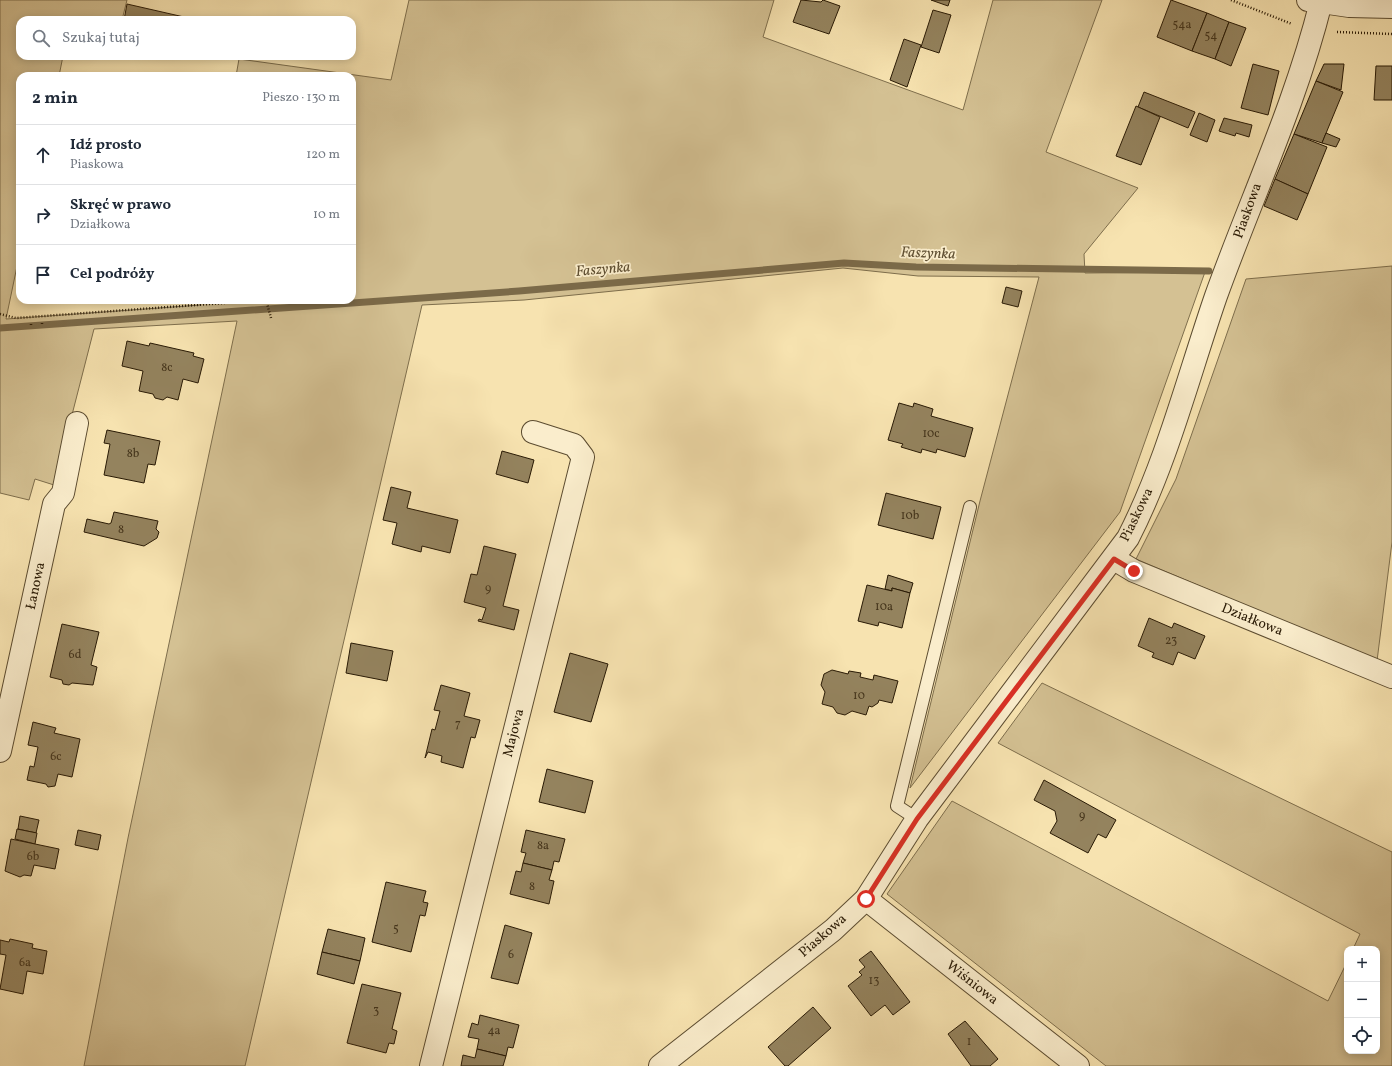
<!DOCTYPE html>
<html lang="pl">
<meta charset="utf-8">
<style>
body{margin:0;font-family:Vollkorn,serif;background:#f6f6f7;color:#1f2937}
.controls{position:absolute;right:12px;bottom:12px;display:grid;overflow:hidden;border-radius:8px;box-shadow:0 2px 10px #0003}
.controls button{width:36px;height:36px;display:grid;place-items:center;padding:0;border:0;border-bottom:1px solid #e0e1e3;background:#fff;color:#1f2937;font:20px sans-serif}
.stop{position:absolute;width:12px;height:12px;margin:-9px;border:3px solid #d93025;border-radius:50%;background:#fff}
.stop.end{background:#d93025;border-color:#fff;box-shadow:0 1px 4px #0008}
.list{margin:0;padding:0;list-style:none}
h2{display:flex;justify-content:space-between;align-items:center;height:52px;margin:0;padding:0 16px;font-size:17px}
h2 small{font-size:13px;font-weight:400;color:#747a83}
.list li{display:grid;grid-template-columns:26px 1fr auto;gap:12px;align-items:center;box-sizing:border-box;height:60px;padding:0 16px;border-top:1px solid #e0e1e3}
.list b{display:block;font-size:15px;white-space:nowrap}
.list p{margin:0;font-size:13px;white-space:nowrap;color:#747a83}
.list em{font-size:13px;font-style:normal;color:#747a83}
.icon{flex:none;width:22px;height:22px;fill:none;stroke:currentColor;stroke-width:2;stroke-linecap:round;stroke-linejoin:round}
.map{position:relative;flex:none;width:1392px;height:1066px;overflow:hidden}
.search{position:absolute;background:#fff;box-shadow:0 2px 10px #0003;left:16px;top:16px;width:340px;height:44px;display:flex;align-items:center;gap:10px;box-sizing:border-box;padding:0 14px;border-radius:12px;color:#747a83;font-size:15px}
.panel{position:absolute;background:#fff;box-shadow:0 2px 10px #0003;left:16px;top:72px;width:340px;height:232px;border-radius:12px}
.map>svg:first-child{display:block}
</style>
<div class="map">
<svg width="1392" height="1066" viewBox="0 0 1392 1066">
<rect width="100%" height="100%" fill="#f7e3b0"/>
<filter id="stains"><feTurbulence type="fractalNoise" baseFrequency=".005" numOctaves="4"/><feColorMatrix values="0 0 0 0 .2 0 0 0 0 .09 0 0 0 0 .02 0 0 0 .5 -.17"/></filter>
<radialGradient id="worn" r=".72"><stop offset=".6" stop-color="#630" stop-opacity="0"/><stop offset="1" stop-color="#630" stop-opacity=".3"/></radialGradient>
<g fill="#d4c193" stroke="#7e6e4c">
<path d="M0,0H127L122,20H20V56H63L59,76H20V252L6,319L200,305L201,300H352V76H236L239,59L391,80L409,0H774L763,37L963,110L993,0H1102L1046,152L1138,188L1084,254L1085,273L1205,272L1120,512L910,788L980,501L1039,277L918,276L843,268L524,300L422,305L245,1066H84L128,838L237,321L94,329L54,485L35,479L29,500L0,493Z"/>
<path d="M1392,266V542L1377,661L1136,559L1176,479L1246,279Z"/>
<path d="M1042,683L1392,852V1066H1106L887,894L952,801L1328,1001L1347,962V1051H1377V949H1353L1360,934L998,743Z"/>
</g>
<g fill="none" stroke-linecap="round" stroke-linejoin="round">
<path stroke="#7b6a49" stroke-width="7" d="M0,328L519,291L844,263L916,267L1209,271"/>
</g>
<g fill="#94835e" stroke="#291a05">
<path d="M801,0L821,2L823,0L840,6L829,34L793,22Z"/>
<path d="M931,0H950L948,6Z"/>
<path d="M1171,0L1207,13L1192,51L1157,37Z"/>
<path d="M127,4L184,17L183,20H124Z"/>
<path d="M933,10L951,15L939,53L921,47Z"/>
<path d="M1207,13L1229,22L1215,59L1192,51Z"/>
<path d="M1229,22L1246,28L1231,66L1215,59Z"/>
<path d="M904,39L921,45L907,87L890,80Z"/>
<path d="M1253,64L1279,71L1268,115L1241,108Z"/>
<path d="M1324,64H1344L1341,90L1316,81Z"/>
<path d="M1376,66H1392V100H1374Z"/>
<path d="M1316,81L1343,92L1322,143L1294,134Z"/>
<path d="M1144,92L1195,112L1188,128L1138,107Z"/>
<path d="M1136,106L1160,117L1141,165L1116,156Z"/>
<path d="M1199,113L1215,120L1207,142L1190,135Z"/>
<path d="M1224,118L1252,125L1249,137L1236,133L1235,136L1219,131Z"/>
<path d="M1326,133L1340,139L1336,147L1322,143Z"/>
<path d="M1294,134L1327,147L1308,194L1275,179Z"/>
<path d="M1275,179L1308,194L1297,220L1264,206Z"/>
<path d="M1006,287L1022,291L1018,307L1002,303Z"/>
<path d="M127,341L149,346L150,343L194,353L193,356L204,359L198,383L183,379L178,400L167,397L163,400L155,398L153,394L139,391L143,371L122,366Z"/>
<path d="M899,403L913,407L914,403L933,409L931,416L973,428L965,457L937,449L936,453L922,449L921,453L901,447L903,444L888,440Z"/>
<path d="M107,430L160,441L155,465L148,464L144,483L104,475L110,444L104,443Z"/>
<path d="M502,451L534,460L528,483L496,474Z"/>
<path d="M391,487L411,492L407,508L458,520L450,553L422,546L421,552L392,544L397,523L383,520Z"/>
<path d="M886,493L941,507L933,539L878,525Z"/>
<path d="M114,512L158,521L156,529L159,532L157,538L144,546L84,532L87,519L109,524L111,523Z"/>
<path d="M484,546L516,554L503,606L519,610L514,630L478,621L479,619L482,620L486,608L464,602L471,574L477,575Z"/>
<path d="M888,575L913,583L910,593L892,588V591L885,589Z"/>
<path d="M867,585L892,591V588L910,593L902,628L879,622L878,626L858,621Z"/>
<path d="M1149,618L1172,628L1174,623L1205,636L1195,659L1178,652L1173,665L1152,657L1154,653L1138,646Z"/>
<path d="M62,624L99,632L91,665L97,667L93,685L72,683L69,685L63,684L62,680L50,677Z"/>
<path d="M351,643L393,651L387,681L346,673Z"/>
<path d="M570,653L608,664L591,722L554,712Z"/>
<path d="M832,670L848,674L849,671L861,673L860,677L873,680L874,675L898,681L892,703L879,700L878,703L872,707L869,706L866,715L852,711L845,715L837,713L833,707L822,704L825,692L821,685L824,674Z"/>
<path d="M441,685L470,693L464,716L480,720L475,738L471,737L463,768L441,762L442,756L428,752L425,758L432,729L435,730L440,711L434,710Z"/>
<path d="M33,722L56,728L54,733L80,739L72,777L58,774L55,786L48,787L46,784L27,780L30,766L34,767L38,747L28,745Z"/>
<path d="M547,769L593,781L585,813L539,802Z"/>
<path d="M1044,780L1116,820L1106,838L1098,834L1088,853L1050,833L1057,821L1055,811L1034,800Z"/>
<path d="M20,816L39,820L36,833L18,829Z"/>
<path d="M17,829L37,833L35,844L15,839Z"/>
<path d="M78,830L101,835L98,850L75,845Z"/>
<path d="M526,830L565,839L559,862L554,861L552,870L523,863L526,853L521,852Z"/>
<path d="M11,839L59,849L55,869L34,865L31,876L24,875L20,877L5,871Z"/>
<path d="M523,863L552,870L549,880L554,881L549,904L510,894L516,871L521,872Z"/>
<path d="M386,882L426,891L423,902L428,903L425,916L420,915L411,952L372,942Z"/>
<path d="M505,925L532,933L518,984L491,978Z"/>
<path d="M328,929L365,938L360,961L322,952Z"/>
<path d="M10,939L33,944L32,948L47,951L43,974L27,971L23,994L0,989L6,955L0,954V940L9,942Z"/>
<path d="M871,951L910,1002L893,1015L885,1005L871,1016L848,986L862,975L859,972L865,967L859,960Z"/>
<path d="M322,952L360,961L354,984L317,974Z"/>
<path d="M362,984L401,993L392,1029L397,1031L394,1044L389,1043L386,1053L347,1043Z"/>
<path d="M813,1007L831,1028L788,1066H785L768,1047Z"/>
<path d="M480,1015L519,1025L513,1048L508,1047L506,1056L477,1049L479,1039L468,1037L472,1023L478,1025Z"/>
<path d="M965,1021L998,1059L990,1066H971L948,1034Z"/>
<path d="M477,1049L506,1056L503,1066H461L463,1055L475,1058Z"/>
</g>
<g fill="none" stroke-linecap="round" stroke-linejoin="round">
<defs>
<path id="service" d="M917,819L897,806L970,507"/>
<g id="minor">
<path d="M1114,559L1134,571L1392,677"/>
<path d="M0,751L54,504L63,493L77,423"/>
<path d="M866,899L1078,1066"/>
<path d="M431,1066L583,457L574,445L533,432"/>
<path d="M660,1066L833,930L866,899L917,819L1128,538C1167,462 1188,377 1216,296C1251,199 1296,103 1321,2"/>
</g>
<path id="tertiary" d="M1308,0L1349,6L1392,7"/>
</defs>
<use href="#service" stroke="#5c4c30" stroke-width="14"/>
<use href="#minor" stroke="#5c4c30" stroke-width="24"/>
<use href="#tertiary" stroke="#5c4c30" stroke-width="24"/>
<g stroke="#291a05" stroke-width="2.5" stroke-dasharray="1 2" stroke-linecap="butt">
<path d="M1231,0L1292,24"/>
<path d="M1337,32L1392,34"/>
<path d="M0,314L16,318L266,300L271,318"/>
<path d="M42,323V325"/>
<path d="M31,324V326"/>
</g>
<use href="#service" stroke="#faedcc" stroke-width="12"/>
<use href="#minor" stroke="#faedcc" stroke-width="22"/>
<use href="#tertiary" stroke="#faedcc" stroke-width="22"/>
</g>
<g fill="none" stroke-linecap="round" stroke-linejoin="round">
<path stroke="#d93025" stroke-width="5" d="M866,899L917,819L1114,559L1134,571"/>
</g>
<g text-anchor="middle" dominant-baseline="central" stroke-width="3.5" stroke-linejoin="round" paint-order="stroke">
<g font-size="12" fill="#44341b">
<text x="1182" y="25">54a</text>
<text x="1211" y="36">54</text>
<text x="167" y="368">8c</text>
<text x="931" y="434">10c</text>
<text x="133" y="454">8b</text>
<text x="910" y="516">10b</text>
<text x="121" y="530">8</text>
<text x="488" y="589">9</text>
<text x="884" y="607">10a</text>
<text x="1171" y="641">23</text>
<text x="75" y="655">6d</text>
<text x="859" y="696">10</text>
<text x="458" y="724">7</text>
<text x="56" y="757">6c</text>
<text x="1082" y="816">9</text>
<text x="543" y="846">8a</text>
<text x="33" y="857">6b</text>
<text x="532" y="887">8</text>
<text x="396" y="929">5</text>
<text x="511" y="955">6</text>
<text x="25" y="963">6a</text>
<text x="874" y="981">13</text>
<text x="376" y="1011">3</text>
<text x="494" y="1031">4a</text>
<text x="969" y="1042">1</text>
</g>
<g font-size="14" fill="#291a05" stroke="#faedcc">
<text transform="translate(1248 211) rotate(-70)">Piaskowa</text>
<text transform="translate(1137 515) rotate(-64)">Piaskowa</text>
<text transform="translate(36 586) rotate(-78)">Łanowa</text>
<text transform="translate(1252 620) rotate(22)">Działkowa</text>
<text transform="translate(514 733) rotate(-76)">Majowa</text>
<text transform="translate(823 936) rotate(-41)">Piaskowa</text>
<text transform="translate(972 983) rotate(38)">Wiśniowa</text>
</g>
<g font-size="15" font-style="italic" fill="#5f4f32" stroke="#faedcc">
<text transform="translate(928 254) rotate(2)">Faszynka</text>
<text transform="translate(603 270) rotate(-5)">Faszynka</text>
</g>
</g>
<rect width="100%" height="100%" filter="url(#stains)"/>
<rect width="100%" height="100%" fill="url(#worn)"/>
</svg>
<div class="controls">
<button>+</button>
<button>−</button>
<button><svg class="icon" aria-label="locate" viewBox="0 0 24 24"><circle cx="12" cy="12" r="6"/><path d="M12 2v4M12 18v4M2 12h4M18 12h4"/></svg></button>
</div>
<div class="stop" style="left:866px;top:899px"></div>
<div class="stop end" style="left:1134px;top:571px"></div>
<div class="search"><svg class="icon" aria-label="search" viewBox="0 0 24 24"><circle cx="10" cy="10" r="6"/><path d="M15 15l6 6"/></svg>Szukaj tutaj</div>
<section class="panel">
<h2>2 min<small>Pieszo · 130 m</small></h2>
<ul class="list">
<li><svg class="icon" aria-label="ahead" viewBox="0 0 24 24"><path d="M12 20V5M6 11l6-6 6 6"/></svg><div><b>Idź prosto</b><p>Piaskowa</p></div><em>120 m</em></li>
<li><svg class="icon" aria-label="right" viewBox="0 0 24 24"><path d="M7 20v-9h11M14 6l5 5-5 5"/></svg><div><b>Skręć w prawo</b><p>Działkowa</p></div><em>10 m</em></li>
<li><svg class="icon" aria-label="arrive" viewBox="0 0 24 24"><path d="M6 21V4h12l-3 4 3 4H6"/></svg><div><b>Cel podróży</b></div></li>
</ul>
</section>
</div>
